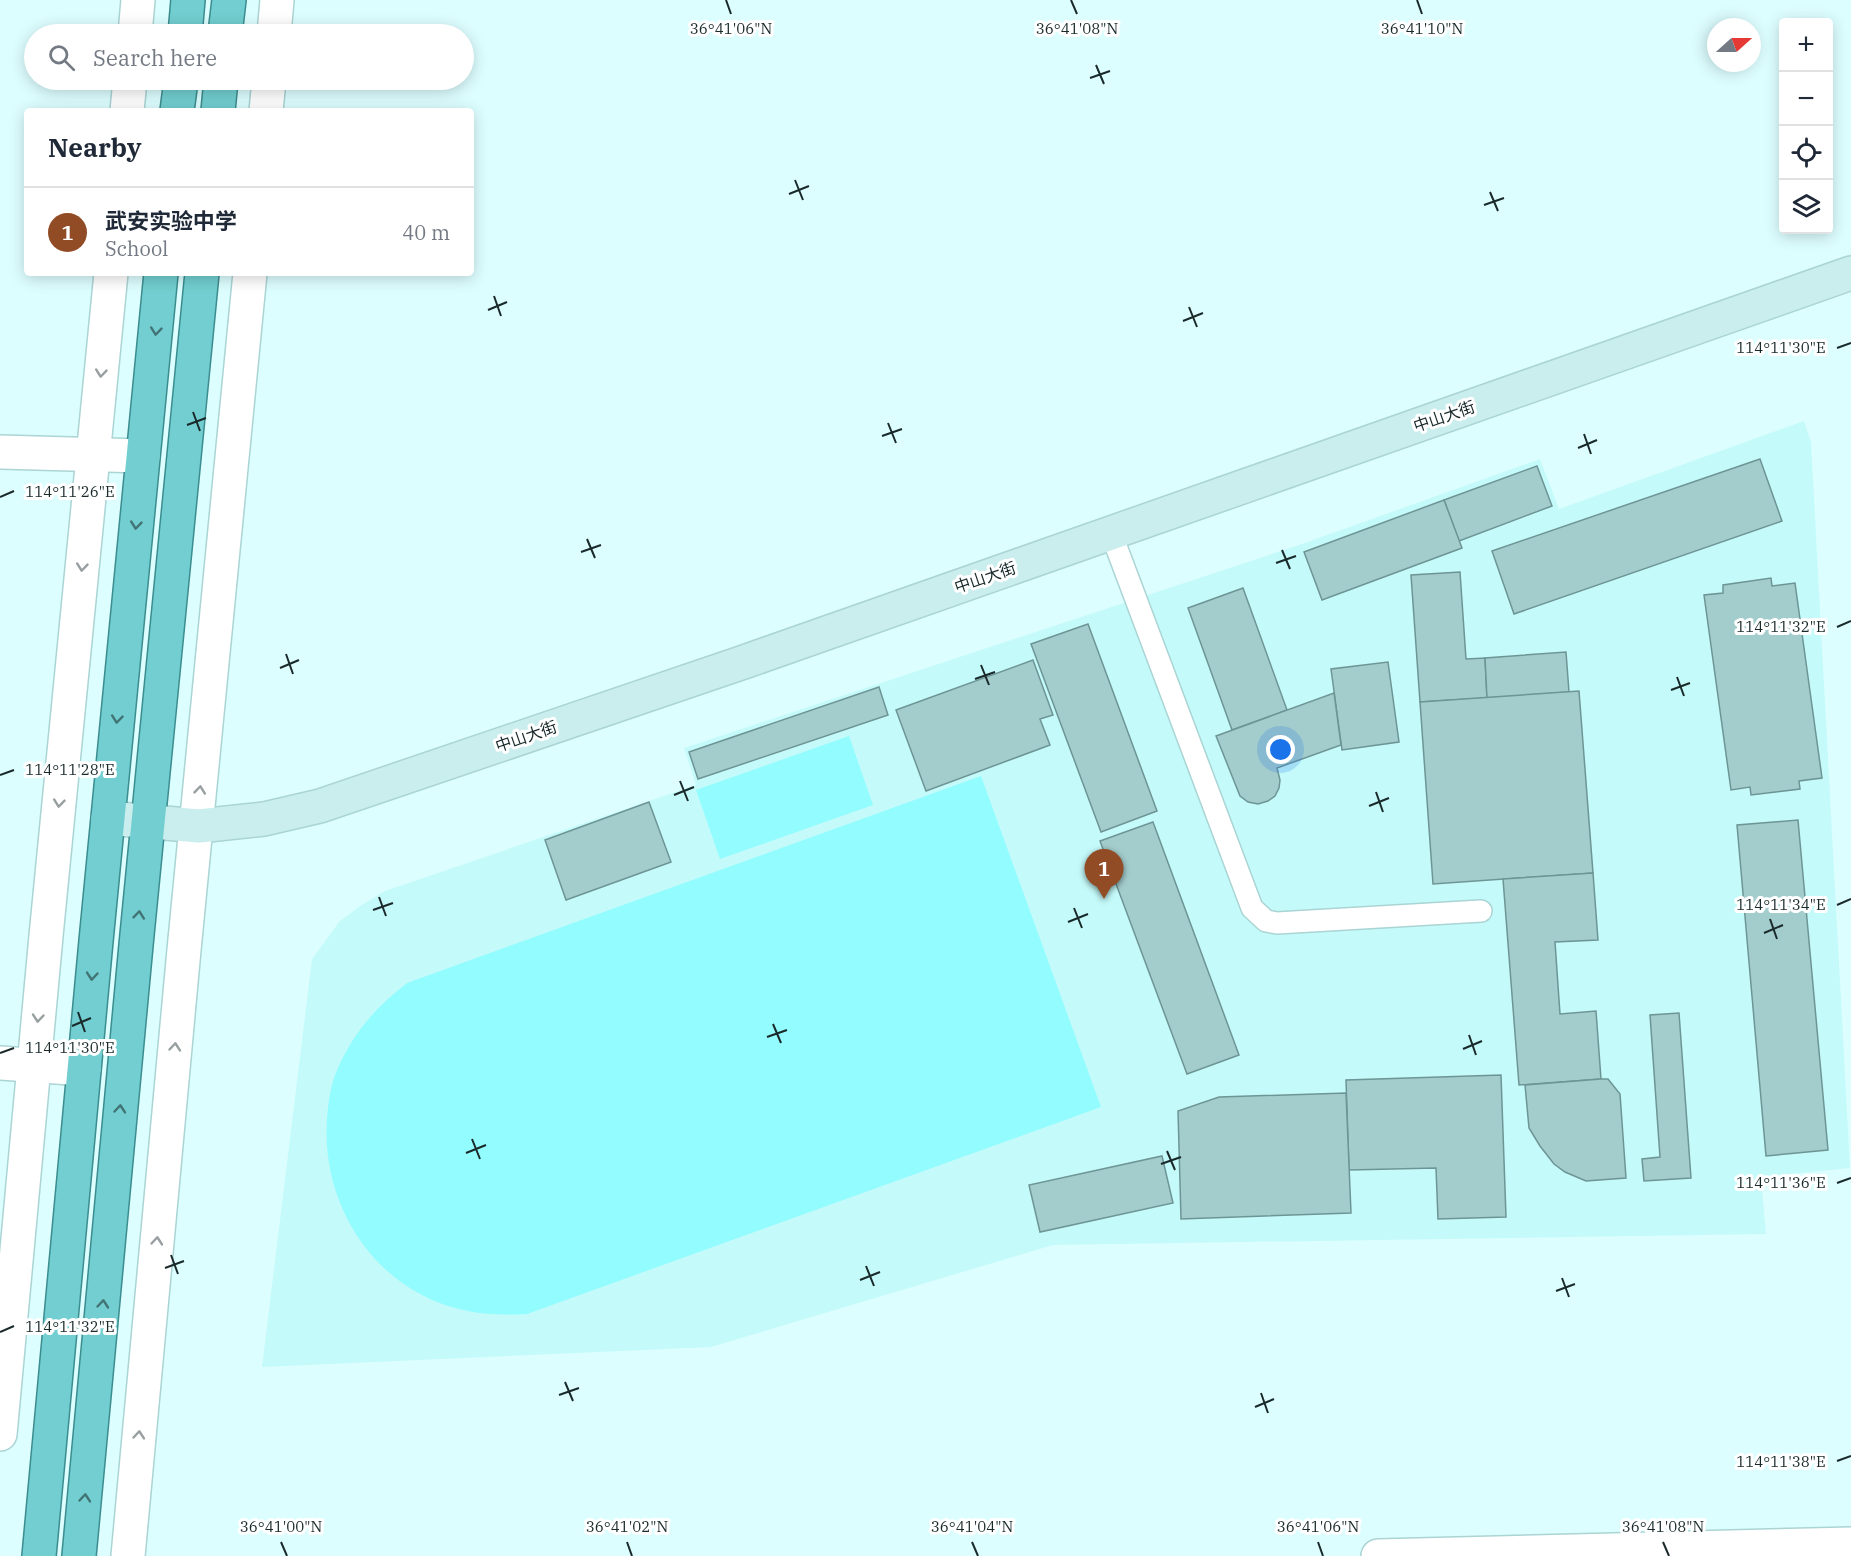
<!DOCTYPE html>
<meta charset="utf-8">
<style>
body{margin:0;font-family:"IBM Plex Serif","Noto Sans SC",serif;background:#f6f6f7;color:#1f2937}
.controls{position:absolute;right:18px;top:18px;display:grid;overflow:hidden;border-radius:6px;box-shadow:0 3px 15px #0003}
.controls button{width:54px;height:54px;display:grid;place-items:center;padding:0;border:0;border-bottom:2px solid #e0e1e3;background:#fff;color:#1f2937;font:30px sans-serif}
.compass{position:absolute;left:1707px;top:18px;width:54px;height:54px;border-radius:50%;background:#fff;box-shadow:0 3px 15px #0003;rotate:69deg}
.you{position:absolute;left:1281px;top:750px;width:21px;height:21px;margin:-15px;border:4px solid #fff;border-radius:50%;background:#1a73e8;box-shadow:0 0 0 9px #1a73e833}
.badge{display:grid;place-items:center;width:39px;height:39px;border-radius:50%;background:#914b25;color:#fff;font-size:20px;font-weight:700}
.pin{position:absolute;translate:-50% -50px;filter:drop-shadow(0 2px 3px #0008)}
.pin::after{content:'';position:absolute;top:32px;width:21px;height:18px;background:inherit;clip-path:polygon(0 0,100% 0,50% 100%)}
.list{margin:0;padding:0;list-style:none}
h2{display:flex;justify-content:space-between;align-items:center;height:78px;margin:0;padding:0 24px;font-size:26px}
h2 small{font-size:20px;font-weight:400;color:#747a83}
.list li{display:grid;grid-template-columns:39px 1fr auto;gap:18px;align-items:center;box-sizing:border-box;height:90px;padding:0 24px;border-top:2px solid #e0e1e3}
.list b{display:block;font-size:22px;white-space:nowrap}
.list p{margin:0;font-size:20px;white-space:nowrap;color:#747a83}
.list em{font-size:20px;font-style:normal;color:#747a83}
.icon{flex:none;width:33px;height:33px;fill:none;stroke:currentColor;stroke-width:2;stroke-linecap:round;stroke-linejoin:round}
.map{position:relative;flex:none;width:1851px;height:1556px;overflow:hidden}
.search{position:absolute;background:#fff;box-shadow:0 3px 15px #0003;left:24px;top:24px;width:450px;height:66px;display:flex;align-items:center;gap:15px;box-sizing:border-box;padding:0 21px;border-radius:33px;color:#747a83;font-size:22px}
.panel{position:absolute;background:#fff;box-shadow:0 3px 15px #0003;left:24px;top:108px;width:450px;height:168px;border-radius:6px}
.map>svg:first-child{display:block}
</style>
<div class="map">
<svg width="1851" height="1556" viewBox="0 0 1851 1556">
<rect width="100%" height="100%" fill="#ddfeff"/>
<path fill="#c5fafa" d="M1804,421L1811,442L1850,1168L1761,1177L1766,1234L1053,1245L711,1347L262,1367L312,959L339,922L360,906L385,891L696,785L684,748L1299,545L1540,459L1559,509Z"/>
<g fill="#92fcfe">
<path d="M849,736L873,805L720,859L696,790Z"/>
<path d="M981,776L1101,1107L527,1314C507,1315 488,1315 468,1311C378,1294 321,1208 327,1120C328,1105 330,1089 335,1075C351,1035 374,1009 407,983Z"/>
</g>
<g fill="#a3cccc" stroke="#6e9595" stroke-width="1.5">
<path d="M1760,459L1782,521L1514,614L1492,551Z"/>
<path d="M1537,466L1552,506L1459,541L1444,500Z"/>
<path d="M1444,500L1462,548L1322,600L1304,552Z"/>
<path d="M1460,572L1466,659L1485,658L1487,698L1420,702L1411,575Z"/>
<path d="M1771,578L1772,586L1795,583L1822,778L1799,781L1800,789L1751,795L1750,787L1731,790L1704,595L1723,593V585Z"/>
<path d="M1243,588L1287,710L1232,730L1188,608Z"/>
<path d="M1088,624L1157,811L1101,832L1031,644Z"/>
<path d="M1566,652L1569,692L1487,698L1485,658Z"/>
<path d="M1033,660L1053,715L1040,719L1050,745L926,791L896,710Z"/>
<path d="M1388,662L1399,742L1342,750L1331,669Z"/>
<path d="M879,687L888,715L698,779L689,752Z"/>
<path d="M1579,691L1593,873L1433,884L1420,702Z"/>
<path d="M1334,693L1341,745L1277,768L1280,780L1279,788L1275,796L1268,801L1258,804L1248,802L1240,796L1216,736Z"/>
<path d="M649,802L671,862L566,900L545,840Z"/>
<path d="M1798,820L1828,1150L1766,1156L1737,825Z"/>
<path d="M1153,822L1239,1055L1187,1074L1100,841Z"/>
<path d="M1593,873L1598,940L1555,942L1560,1014L1596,1011L1601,1079L1519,1085L1503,879Z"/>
<path d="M1679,1013L1691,1178L1644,1181L1642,1159L1660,1157L1650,1015Z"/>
<path d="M1501,1075L1506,1217L1438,1219L1436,1168L1349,1170L1346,1080Z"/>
<path d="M1601,1079H1608L1620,1094L1626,1178L1586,1181L1565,1172L1554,1164L1540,1146L1529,1128L1525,1085Z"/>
<path d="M1346,1093L1351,1213L1181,1219L1178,1111L1219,1097Z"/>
<path d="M1162,1156L1173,1203L1040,1232L1029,1185Z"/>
</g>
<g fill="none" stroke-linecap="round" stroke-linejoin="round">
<defs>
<path id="service" d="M1111,533L1252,908L1266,921L1277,923L1481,911"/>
<g id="minor">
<path d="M135,34L138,0"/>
<path d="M274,34L277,0"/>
<path d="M127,111L130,80"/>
<path d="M266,111L269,80"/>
<path d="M0,452L143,456"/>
<path d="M0,1063L84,1069"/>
<path d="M0,1434L46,936L111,273"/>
<path d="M128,1556L184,950L250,273"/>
<path d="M1378,1556L1851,1544"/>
</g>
<path id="secondary" d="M108,818L199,826L264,819L320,806L741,663L1851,273"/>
<g id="trunk">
<path d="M185,34L188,0"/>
<path d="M225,34L229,0"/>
<path d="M177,111L181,80"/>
<path d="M218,111L221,80"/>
<path d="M39,1556L96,941L161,273"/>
<path d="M79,1556L136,945L202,273"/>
</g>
</defs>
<use href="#service" stroke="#abd4d4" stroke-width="24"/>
<use href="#minor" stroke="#abd4d4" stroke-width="36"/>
<use href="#secondary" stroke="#abd4d4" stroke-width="36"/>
<use href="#trunk" stroke="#3c8d8f" stroke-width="36"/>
<use href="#service" stroke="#fff" stroke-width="21"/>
<use href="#minor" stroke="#fff" stroke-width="33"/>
<use href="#secondary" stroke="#caedee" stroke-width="33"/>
<use href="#trunk" stroke="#72ced0" stroke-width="33"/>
</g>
<defs><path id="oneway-chevron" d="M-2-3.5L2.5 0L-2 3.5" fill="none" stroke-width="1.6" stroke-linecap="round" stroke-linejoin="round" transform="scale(1.5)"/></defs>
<g stroke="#427475">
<use href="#oneway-chevron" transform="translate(156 331) rotate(96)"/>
<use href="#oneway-chevron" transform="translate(136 525) rotate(96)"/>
<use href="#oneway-chevron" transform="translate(117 719) rotate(96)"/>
<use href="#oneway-chevron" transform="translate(139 915) rotate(-84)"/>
<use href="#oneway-chevron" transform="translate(92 976) rotate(95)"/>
<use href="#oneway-chevron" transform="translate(120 1109) rotate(-85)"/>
<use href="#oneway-chevron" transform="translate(103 1304) rotate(-85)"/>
<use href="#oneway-chevron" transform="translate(85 1498) rotate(-85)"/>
</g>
<g stroke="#989fa0">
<use href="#oneway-chevron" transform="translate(101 373) rotate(96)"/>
<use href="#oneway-chevron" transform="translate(82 567) rotate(96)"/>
<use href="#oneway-chevron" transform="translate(200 790) rotate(-84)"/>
<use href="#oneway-chevron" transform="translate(59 803) rotate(96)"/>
<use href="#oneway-chevron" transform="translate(38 1018) rotate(95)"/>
<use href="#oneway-chevron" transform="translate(175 1047) rotate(-85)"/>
<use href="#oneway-chevron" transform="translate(157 1241) rotate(-85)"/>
<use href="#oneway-chevron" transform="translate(139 1435) rotate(-85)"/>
</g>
<path fill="none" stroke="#1a2a2b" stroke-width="2" d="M726,0L731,14M1071,0L1077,14M1417,0L1422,14M1096,65L1104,84M1090,78L1110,71M795,180L803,200M1490,192L1498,211M789,194L809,186M1484,205L1504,198M494,296L501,316M1189,307L1197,327M488,310L507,302M1183,321L1203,313M1837,348L1851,343M193,412L200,431M888,423L896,443M187,425L206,418M1584,434L1591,454M882,436L902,429M1578,448L1597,440M0,497L14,491M587,539L595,558M1282,550L1290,569M581,552L601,545M1276,563L1296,556M1837,627L1851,621M286,654L293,674M981,665L989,685M280,668L299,660M1677,677L1684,696M975,679L995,672M1671,690L1690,683M0,775L14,770M680,781L688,801M1376,792L1383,812M674,795L694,787M1369,806L1389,798M379,897L386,916M1837,905L1851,899M1074,908L1082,928M373,910L393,903M1770,919L1777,939M1068,922L1088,914M1764,933L1783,925M78,1012L85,1032M773,1024L781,1043M72,1026L91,1018M1469,1035L1476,1055M767,1037L787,1030M1463,1049L1482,1041M0,1053L14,1048M472,1139L480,1159M1167,1151L1175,1170M466,1153L486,1145M1161,1164L1181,1157M1837,1183L1851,1178M171,1255L178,1274M866,1266L874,1286M165,1268L184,1261M1562,1278L1569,1297M860,1280L880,1272M1556,1291L1575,1284M0,1332L14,1326M565,1382L573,1401M1261,1393L1268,1413M559,1395L579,1388M1255,1407L1274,1399M1837,1461L1851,1456M281,1542L287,1556M627,1542L632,1556M972,1542L978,1556M1318,1542L1323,1556M1663,1542L1669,1556"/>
<g text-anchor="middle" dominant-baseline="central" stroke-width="6" stroke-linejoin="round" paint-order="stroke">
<g font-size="16" fill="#1a2a2b" stroke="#fff">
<text transform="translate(1444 416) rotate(-19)">中山大街</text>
<text transform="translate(985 577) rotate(-19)">中山大街</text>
<text transform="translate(526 736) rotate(-19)">中山大街</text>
</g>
</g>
<g font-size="15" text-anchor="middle" fill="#1a2a2b" stroke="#fff" stroke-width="6" stroke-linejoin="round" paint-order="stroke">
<text x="1422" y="34">36°41'10"N</text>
<text x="731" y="34">36°41'06"N</text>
<text x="1077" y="34">36°41'08"N</text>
<text x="1781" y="353">114°11'30"E</text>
<text x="70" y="497">114°11'26"E</text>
<text x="1781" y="632">114°11'32"E</text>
<text x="70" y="775">114°11'28"E</text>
<text x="1781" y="910">114°11'34"E</text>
<text x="70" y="1053">114°11'30"E</text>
<text x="1781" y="1188">114°11'36"E</text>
<text x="70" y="1332">114°11'32"E</text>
<text x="1781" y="1467">114°11'38"E</text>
<text x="281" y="1532">36°41'00"N</text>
<text x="627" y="1532">36°41'02"N</text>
<text x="972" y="1532">36°41'04"N</text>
<text x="1318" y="1532">36°41'06"N</text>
<text x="1663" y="1532">36°41'08"N</text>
</g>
</svg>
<div class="controls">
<button>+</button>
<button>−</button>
<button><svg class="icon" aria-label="locate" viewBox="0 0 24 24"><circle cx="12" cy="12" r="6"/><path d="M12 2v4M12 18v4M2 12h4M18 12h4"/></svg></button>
<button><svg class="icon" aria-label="layers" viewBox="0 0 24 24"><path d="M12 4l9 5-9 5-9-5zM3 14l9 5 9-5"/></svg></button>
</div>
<svg class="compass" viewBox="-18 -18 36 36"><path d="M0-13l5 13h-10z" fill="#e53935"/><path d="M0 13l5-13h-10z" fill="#747a83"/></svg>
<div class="you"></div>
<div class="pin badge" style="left:1104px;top:899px">1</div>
<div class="search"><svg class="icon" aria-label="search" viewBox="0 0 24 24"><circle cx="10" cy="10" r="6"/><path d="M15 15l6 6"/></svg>Search here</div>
<section class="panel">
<h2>Nearby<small></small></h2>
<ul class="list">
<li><span class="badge">1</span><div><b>武安实验中学</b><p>School</p></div><em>40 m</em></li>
</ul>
</section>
</div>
